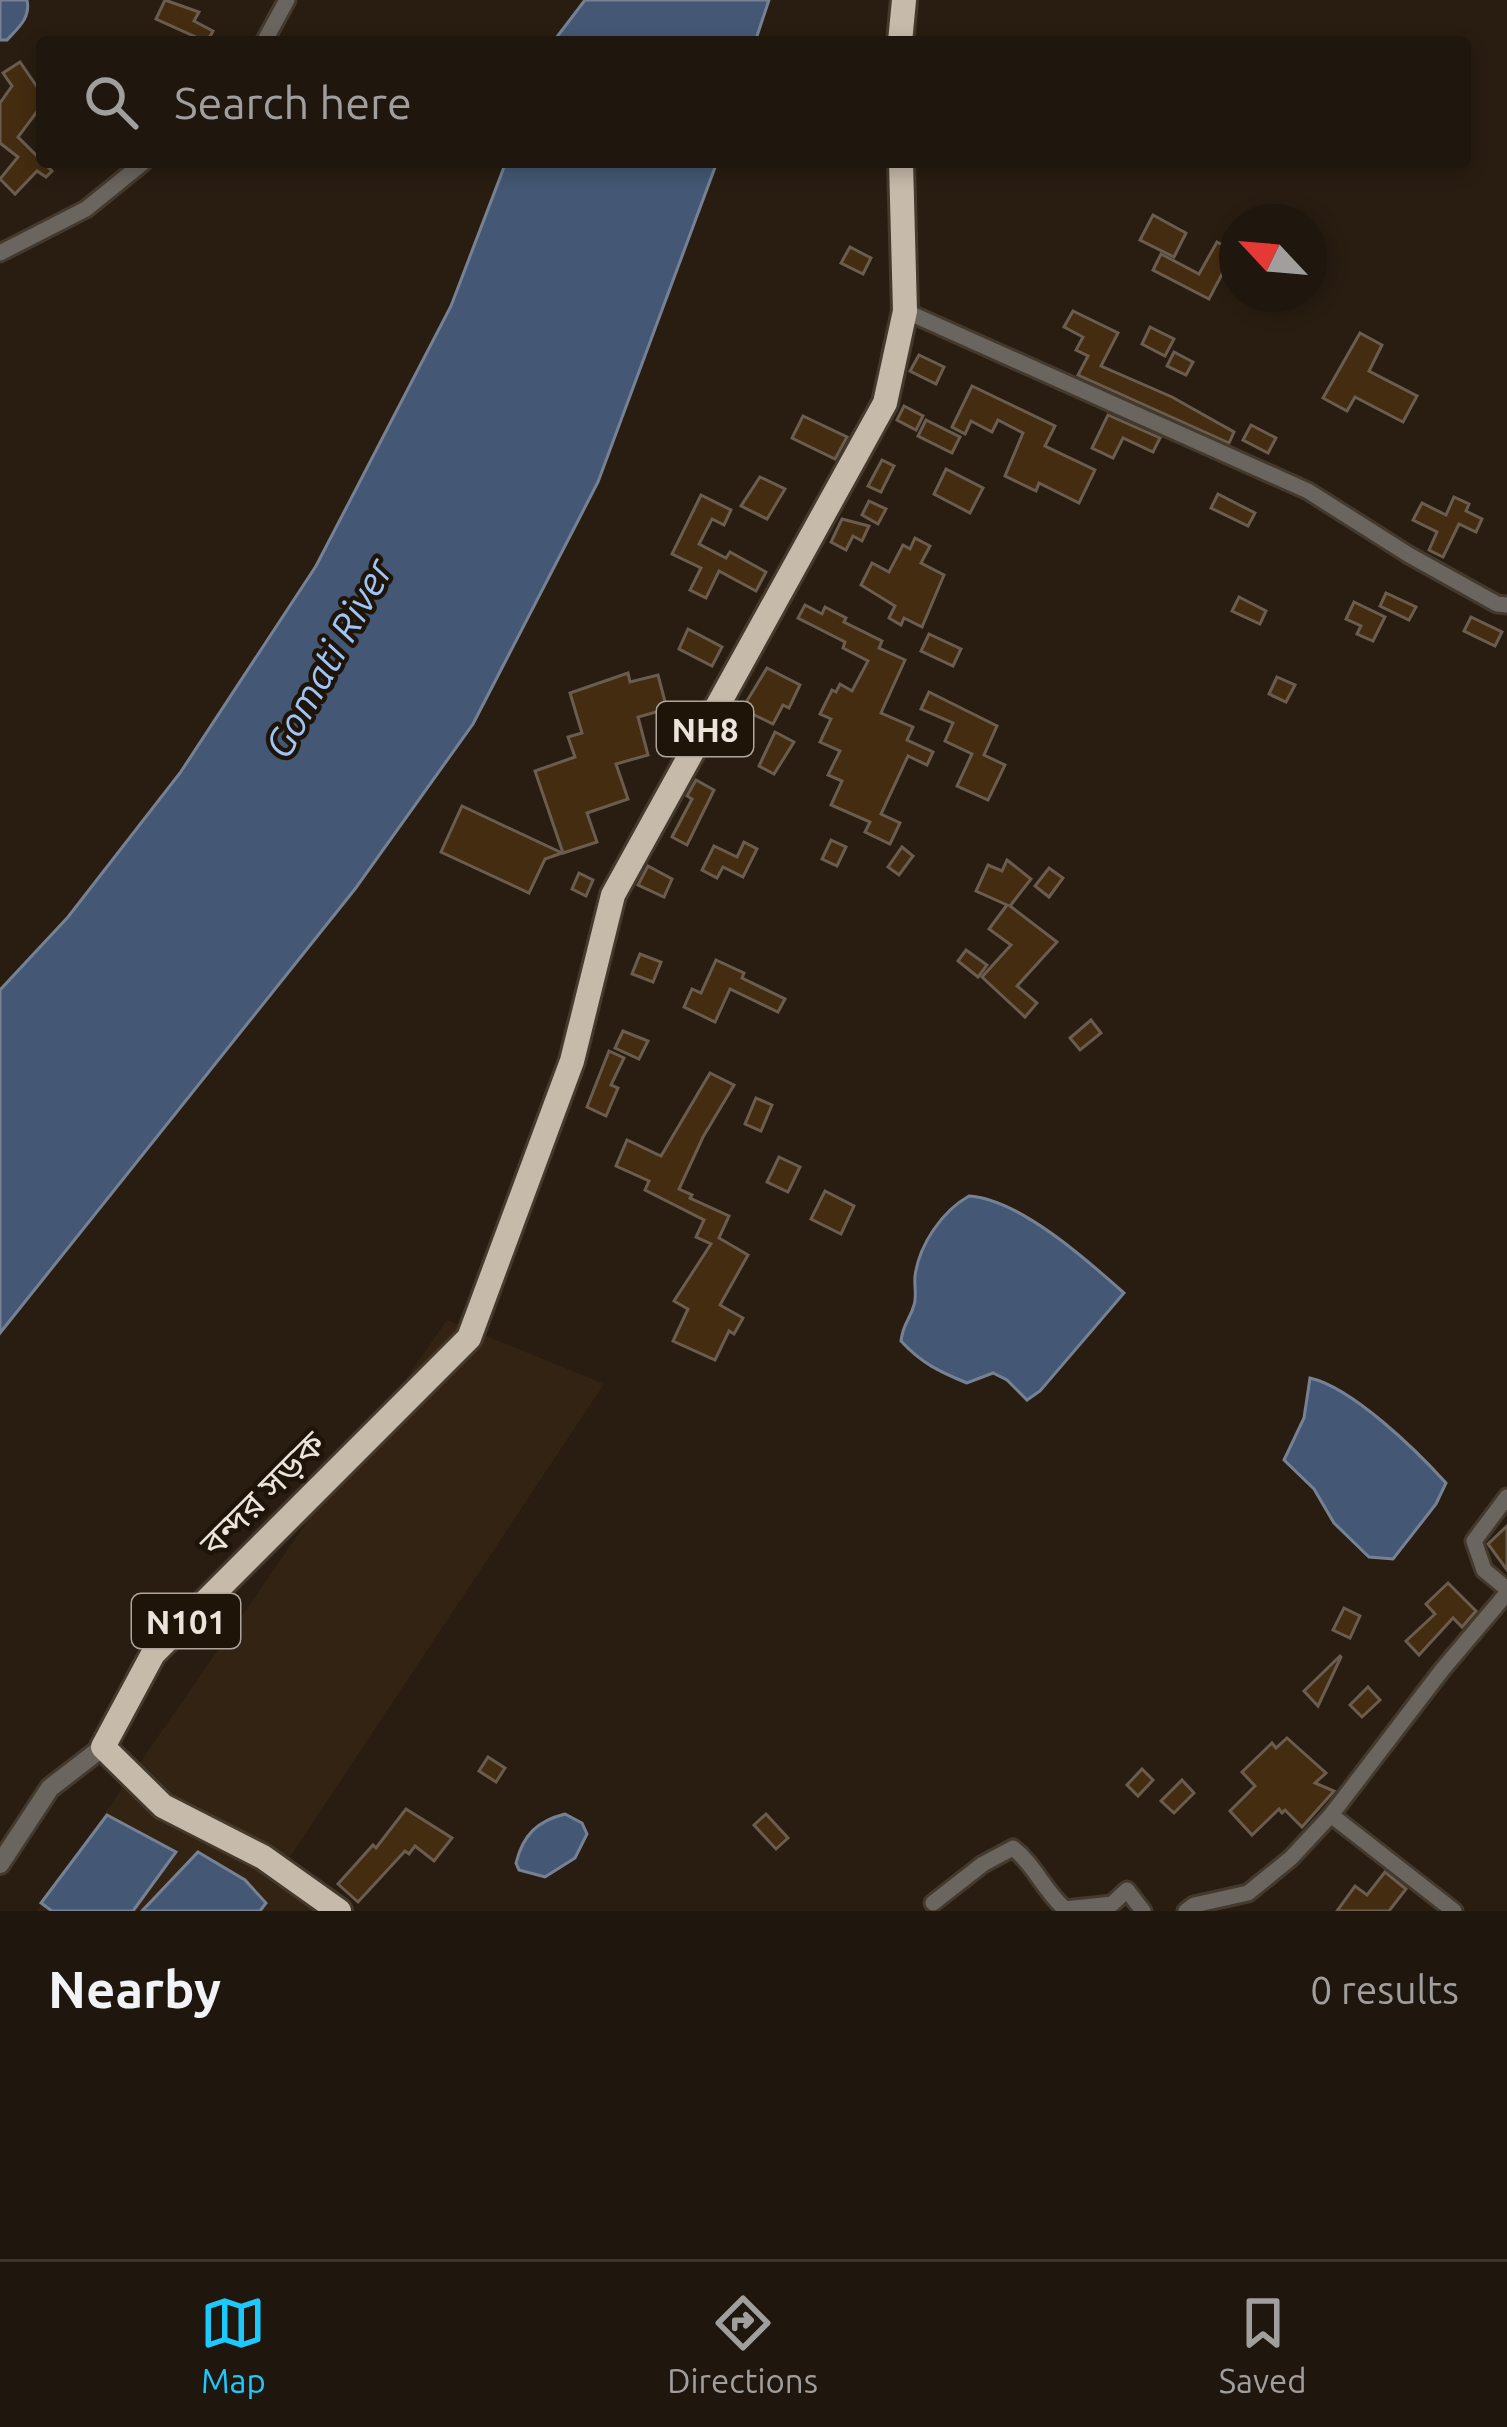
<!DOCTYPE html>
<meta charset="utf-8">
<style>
body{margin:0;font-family:Ubuntu,"Noto Sans Bengali",sans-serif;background:#271f16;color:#f1f3f6}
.compass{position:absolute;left:1219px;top:204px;width:108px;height:108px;border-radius:50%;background:#1f160d;box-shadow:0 6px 18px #0003;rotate:296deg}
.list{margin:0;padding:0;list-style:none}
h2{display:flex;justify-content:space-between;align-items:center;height:156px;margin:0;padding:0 48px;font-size:51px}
h2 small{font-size:39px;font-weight:400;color:#a19f9d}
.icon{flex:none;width:66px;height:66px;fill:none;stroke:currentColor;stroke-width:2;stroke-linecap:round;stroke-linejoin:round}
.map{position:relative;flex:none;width:1507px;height:1911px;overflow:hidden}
.search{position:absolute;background:#1f160d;box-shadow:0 6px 18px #0003;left:36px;right:36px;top:36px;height:132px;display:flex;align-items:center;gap:30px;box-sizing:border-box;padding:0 42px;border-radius:12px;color:#a19f9d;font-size:45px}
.sheet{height:348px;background:#1f160d}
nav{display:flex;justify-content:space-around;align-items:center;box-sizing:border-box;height:168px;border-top:3px solid #3c352e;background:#1f160d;font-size:33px;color:#a19f9d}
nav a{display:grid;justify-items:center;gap:6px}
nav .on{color:#1dc9fc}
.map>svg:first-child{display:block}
</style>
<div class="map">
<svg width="1507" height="1911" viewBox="0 0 1507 1911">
<rect width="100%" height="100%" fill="#291d11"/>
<path fill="#332312" d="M447,1320L604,1384L285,1864L338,1911H37Z"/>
<g fill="#445875" stroke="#768294" stroke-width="3">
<path d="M0,0H27C31,18 18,28 7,40H0Z"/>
<path d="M585,0H769L755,42H553Z"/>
<path d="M506,162H717L598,482L473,724L355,889L0,1333V990L68,917L180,773L316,566L451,306Z"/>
<path d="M969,1196C1019,1199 1087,1260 1124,1293L1040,1391L1027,1400L1007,1380L993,1373L967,1383C940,1372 921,1363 901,1341C903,1323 910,1320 914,1305C917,1296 914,1285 915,1276C919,1245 942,1211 969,1196Z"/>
<path d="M1310,1378C1353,1388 1417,1451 1446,1483L1436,1504L1393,1559L1369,1557L1334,1523L1314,1489L1284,1460L1304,1418Z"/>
<path d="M565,1814L582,1823L587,1834L575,1858L545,1877L519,1870L516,1863C523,1835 537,1821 565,1814Z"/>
<path d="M107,1815L176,1852L133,1911H52L41,1903Z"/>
<path d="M198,1852L245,1880L266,1903L260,1911H142Z"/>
</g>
<g fill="#432c10" stroke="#6a5d4f" stroke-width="3">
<path d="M165,0L199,12L194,21L213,31L207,42L156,19Z"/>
<path d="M20,62L42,94V105L18,137L52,171L46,177L37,171L15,194L0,179L18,157L0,143V103L12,86L3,73Z"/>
<path d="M1153,215L1186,233L1174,257L1140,240Z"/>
<path d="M1217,242L1234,251L1209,299L1153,270L1161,254L1199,274Z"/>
<path d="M850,247L871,258L863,274L841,263Z"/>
<path d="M1073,311L1118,333L1101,366L1172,397L1234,432L1229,443L1078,375L1088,356L1076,350L1083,337L1064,327Z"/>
<path d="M1150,327L1174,339L1165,356L1142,344Z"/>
<path d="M1360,333L1382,345L1369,371L1417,396L1403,422L1355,397L1347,411L1323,398Z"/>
<path d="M1174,352L1193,362L1186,375L1167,366Z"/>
<path d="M919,355L944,367L936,384L910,371Z"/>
<path d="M972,386L1055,426L1045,446L1095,470L1079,503L1039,483L1036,491L1005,476L1023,433L998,420L992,432L971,421L965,434L952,427Z"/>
<path d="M904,406L923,416L916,430L897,420Z"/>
<path d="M1108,415L1160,438L1153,452L1123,438L1113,458L1092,448Z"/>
<path d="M803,416L847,437L835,459L792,438Z"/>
<path d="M926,420L960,437L952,453L918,436Z"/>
<path d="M1251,425L1276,438L1268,453L1243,440Z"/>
<path d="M882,460L894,466L881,492L868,486Z"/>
<path d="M946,469L983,488L970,513L934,494Z"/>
<path d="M760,477L785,489L767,519L741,506Z"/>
<path d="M1218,494L1255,513L1248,526L1211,508Z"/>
<path d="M701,495L731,510L724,525L712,519L699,544L726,558L730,552L766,572L756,591L719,571L706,598L690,590L701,568L672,554Z"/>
<path d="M1454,497L1469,504L1466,511L1482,519L1476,532L1459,524L1443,557L1429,550L1437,532L1413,520L1422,503L1446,515Z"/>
<path d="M869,501L886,509L878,524L862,515Z"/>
<path d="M842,519L869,526L862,541L853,536L846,550L831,542Z"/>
<path d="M915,538L930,546L921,563L944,575L922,627L904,618L901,625L889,618L895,606L861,585L872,563L889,572L903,545L910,549Z"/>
<path d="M1386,593L1416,607L1409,620L1380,606Z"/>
<path d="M1239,597L1266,611L1260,624L1232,611Z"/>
<path d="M1354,602L1385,617L1373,641L1357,634L1361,626L1346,619Z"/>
<path d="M805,605L822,614L825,607L846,618L844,622L882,641L879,648L905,660L881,713L913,727L907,740L933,752L927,765L908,756L881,814L900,823L890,844L865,832L870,822L831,805L842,781L828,775L840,751L820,742L831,719L820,714L832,690L836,692L840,684L852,691L868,661L843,648L845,642L798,618Z"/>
<path d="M1471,617L1502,632L1495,646L1464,631Z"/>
<path d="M688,629L722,647L712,666L679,649Z"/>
<path d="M929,634L961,649L953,666L921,651Z"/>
<path d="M767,668L800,685L789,708L783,705L773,724L742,709Z"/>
<path d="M628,673L630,682L658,675L667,709L638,717L648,755L616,764L628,799L587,813L597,842L563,853L535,771L575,757L568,737L582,733L570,693Z"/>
<path d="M1277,677L1295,685L1286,702L1269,694Z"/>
<path d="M929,692L997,726L984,755L1005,765L988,800L957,786L972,754L945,741L953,723L921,709Z"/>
<path d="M775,732L794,742L774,774L759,766Z"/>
<path d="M696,780L714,790L687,845L672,837L692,799L687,796Z"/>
<path d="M462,806L562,853L545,859L529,893L441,852Z"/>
<path d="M831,840L846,847L837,866L822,859Z"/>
<path d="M744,842L757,849L743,877L723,867L717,878L702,870L714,846L737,857Z"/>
<path d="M902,847L913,856L899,875L888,867Z"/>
<path d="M1007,860L1031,879L1010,906L1057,942L1017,986L1037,1003L1025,1017L982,977L1011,945L989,929L1007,905L976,891L988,865L1002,871Z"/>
<path d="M648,866L672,879L664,897L638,885Z"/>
<path d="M1049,868L1063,878L1049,897L1035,886Z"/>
<path d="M579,873L593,880L586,896L572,889Z"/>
<path d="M966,950L987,965L978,977L958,961Z"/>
<path d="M640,954L661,962L653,982L632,974Z"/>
<path d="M716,960L744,973L742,978L785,999L778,1012L730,989L715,1022L684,1007L692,989L701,993Z"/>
<path d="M1091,1020L1101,1033L1080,1050L1070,1038Z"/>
<path d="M623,1031L648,1041L639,1059L615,1048Z"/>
<path d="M609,1051L624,1058L611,1085L618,1088L606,1116L587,1107Z"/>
<path d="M710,1073L734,1085L703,1137L679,1189L692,1195L690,1198L729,1216L719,1238L748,1255L720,1305L743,1318L734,1334L729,1331L715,1360L673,1341L688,1309L674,1301L711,1244L696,1237L704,1220L645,1190L649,1181L616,1166L627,1140L661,1156Z"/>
<path d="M756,1098L772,1105L761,1131L745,1124Z"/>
<path d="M779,1157L800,1167L788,1192L767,1182Z"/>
<path d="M825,1191L854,1206L841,1234L811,1219Z"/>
<path d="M1507,1526V1570L1488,1544Z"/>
<path d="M1448,1583L1476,1611L1462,1627L1453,1618L1419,1655L1406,1641L1435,1614L1426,1604Z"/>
<path d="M1344,1608L1360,1616L1350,1638L1333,1630Z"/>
<path d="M1340,1656L1341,1657L1318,1706L1304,1691Z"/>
<path d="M1368,1687L1380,1700L1362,1717L1350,1705Z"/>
<path d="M1287,1738L1326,1773L1315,1783L1334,1791L1302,1827L1285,1810L1282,1813L1279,1809L1252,1835L1230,1811L1255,1786L1242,1772L1272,1743L1276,1748Z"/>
<path d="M488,1757L505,1768L496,1782L479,1771Z"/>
<path d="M1142,1769L1153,1780L1138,1796L1127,1785Z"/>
<path d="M1182,1780L1194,1793L1174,1813L1161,1801Z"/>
<path d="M406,1809L452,1838L434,1861L415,1846L409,1854L405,1851L358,1902L338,1884L373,1845L376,1848Z"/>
<path d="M766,1814L788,1838L776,1849L754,1825Z"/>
<path d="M1385,1872L1406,1889L1389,1911H1337L1355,1886L1367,1895Z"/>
</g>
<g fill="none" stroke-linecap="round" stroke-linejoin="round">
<defs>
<g id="minor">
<path d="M264,42L287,0"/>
<path d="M0,253L86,209L144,162"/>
<path d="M905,311L1308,491L1409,555L1497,604L1507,605"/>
<path d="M1507,1497L1474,1541L1484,1570L1507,1589"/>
<path d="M1331,1815L1454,1911"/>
<path d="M933,1903L983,1864L1013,1848C1035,1865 1044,1891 1065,1909L1112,1904L1127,1890L1143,1911"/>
<path d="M1186,1911L1194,1905L1248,1893L1291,1858L1331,1815L1442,1670L1507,1593"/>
</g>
<path id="tertiary" d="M0,1864L50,1788L103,1747"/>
<g id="trunk">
<path d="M900,42L904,0"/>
<path d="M339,1911L263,1857L163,1806L103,1747L153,1654L469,1338L572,1061L613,895L885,403L905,311L901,162"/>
</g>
</defs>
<use href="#minor" stroke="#44392d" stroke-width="21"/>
<use href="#tertiary" stroke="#44392d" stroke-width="24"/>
<use href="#trunk" stroke="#44392d" stroke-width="30"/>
<use href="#minor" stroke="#6b655f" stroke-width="15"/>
<use href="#tertiary" stroke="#6b655f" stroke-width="18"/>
<use href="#trunk" stroke="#c6baaa" stroke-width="24"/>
</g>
<g text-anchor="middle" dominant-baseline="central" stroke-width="9" stroke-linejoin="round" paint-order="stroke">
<g fill="#1f1408" stroke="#aea69c" stroke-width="3">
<rect x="657" y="702" width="96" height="54" rx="9"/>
<rect x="132" y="1594" width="108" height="54" rx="9"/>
</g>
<g font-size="33" font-weight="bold" fill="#ece4dc">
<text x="705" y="729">NH8</text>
<text x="186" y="1621">N101</text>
</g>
<g font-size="36" fill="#ece4dc" stroke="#1f1408">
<text transform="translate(262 1493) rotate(-45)">বন্দর সড়ক</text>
</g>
<g font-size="39" font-style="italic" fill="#9fc4f8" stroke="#1f1408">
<text transform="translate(328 658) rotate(-61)">Gomati River</text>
</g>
</g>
</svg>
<svg class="compass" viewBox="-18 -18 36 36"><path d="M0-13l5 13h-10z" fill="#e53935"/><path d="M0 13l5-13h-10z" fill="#a19f9d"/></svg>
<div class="search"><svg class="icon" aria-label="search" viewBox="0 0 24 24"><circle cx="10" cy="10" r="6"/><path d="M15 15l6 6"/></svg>Search here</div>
</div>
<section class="sheet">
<h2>Nearby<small>0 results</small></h2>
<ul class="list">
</ul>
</section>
<nav>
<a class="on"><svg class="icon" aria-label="map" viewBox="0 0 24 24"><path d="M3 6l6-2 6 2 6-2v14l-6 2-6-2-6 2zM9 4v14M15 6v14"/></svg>Map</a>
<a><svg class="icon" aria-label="directions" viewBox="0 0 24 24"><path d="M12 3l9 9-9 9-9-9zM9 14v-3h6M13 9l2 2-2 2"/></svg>Directions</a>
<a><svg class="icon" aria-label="saved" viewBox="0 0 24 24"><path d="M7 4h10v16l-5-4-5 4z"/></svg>Saved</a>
</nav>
